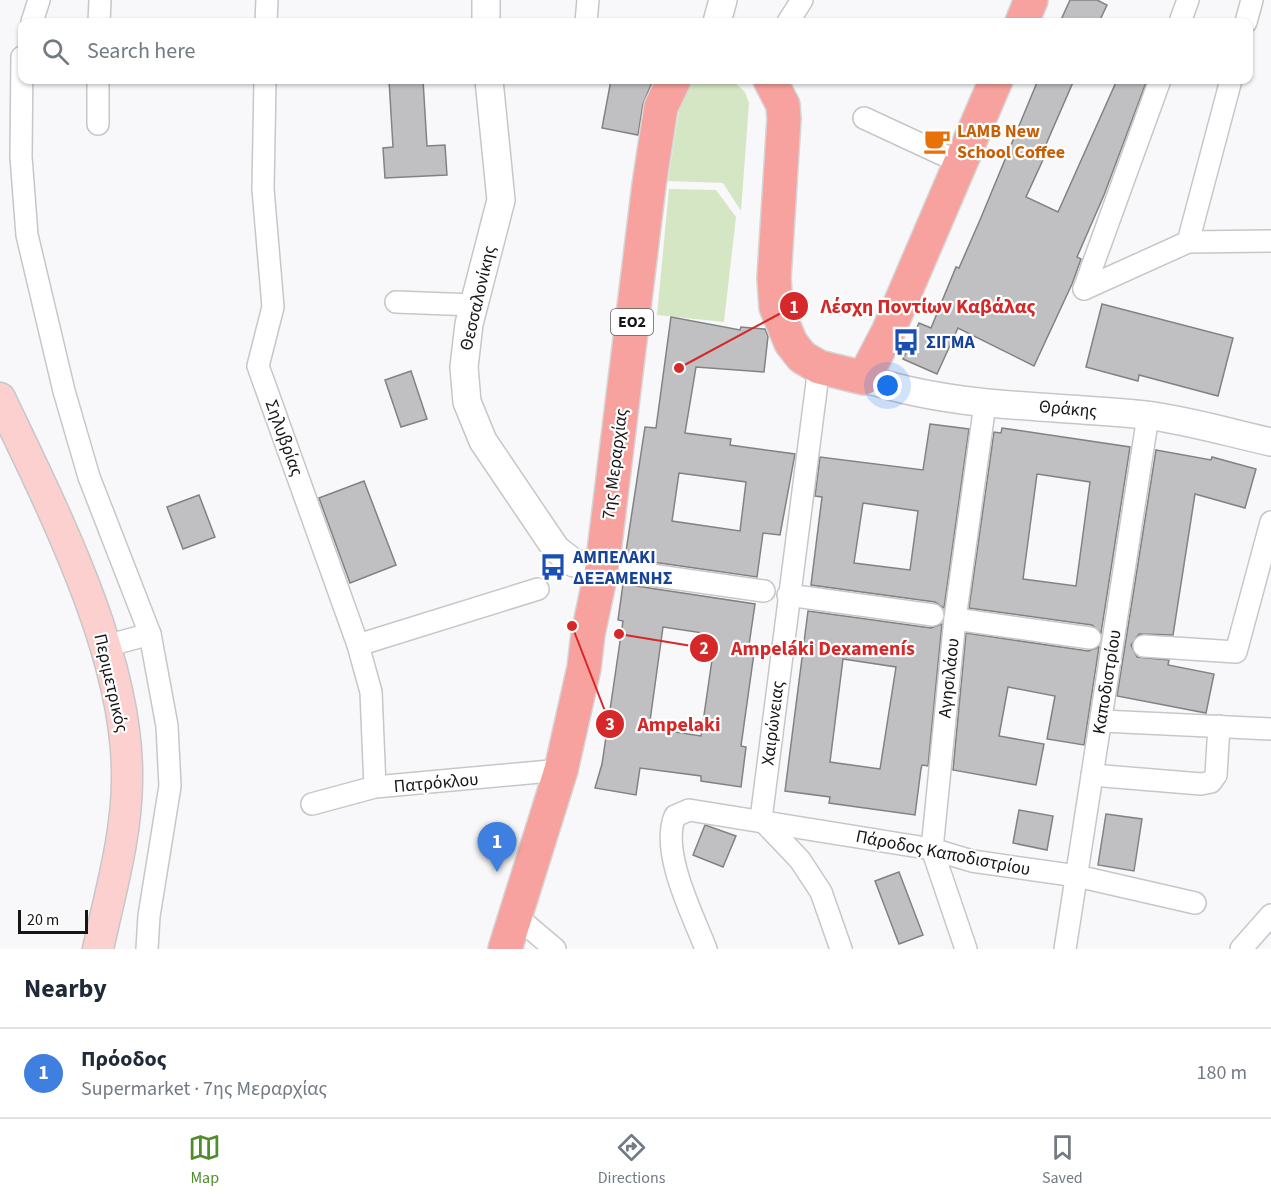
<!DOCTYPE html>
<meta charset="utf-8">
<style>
body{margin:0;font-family:"Source Sans 3",sans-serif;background:#f2f2f3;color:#1f2937}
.scale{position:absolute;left:18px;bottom:15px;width:70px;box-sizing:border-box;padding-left:6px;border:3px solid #161617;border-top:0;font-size:16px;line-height:21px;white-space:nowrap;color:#161617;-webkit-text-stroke:4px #fff;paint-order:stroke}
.you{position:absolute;left:888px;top:386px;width:21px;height:21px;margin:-15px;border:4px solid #fff;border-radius:50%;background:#1a73e8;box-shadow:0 0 0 9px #1a73e833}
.badge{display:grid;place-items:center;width:39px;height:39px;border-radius:50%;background:#4f8c2b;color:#fff;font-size:20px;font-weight:700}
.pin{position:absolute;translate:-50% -50px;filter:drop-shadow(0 2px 3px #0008)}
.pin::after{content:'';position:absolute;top:32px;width:21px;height:18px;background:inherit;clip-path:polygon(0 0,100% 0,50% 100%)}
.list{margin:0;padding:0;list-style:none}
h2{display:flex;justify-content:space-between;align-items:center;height:78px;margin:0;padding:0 24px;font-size:26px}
h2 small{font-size:20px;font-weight:400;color:#747a83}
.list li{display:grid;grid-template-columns:39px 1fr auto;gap:18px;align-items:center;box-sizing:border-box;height:90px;padding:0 24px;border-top:2px solid #e0e1e3}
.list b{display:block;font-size:22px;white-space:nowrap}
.list p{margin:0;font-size:20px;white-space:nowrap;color:#747a83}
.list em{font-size:20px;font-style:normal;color:#747a83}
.icon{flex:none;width:33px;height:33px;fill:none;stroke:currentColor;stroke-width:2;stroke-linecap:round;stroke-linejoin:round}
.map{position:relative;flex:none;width:1271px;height:949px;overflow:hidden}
.search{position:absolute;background:#fff;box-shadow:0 2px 4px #0004;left:18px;right:18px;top:18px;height:66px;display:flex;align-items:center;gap:15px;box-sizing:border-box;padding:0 21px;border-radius:12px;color:#747a83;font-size:22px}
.sheet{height:168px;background:#fff}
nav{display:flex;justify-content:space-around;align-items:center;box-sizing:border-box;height:84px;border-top:2px solid #e0e1e3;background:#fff;font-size:16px;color:#747a83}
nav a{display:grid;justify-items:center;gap:3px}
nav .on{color:#4f8c2b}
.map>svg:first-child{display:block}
</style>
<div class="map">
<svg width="1271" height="949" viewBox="0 0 1271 949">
<rect width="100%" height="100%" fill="#f8f8fa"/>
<g fill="#d5e6c4">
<path d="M696,80H732L745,92L749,103L741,211L723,183L668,181L681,98L686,88Z"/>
<path d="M669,189L716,190L736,217L724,322L657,315Z"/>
</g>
<g fill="#c0c0c2" stroke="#818283" stroke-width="1.5" fill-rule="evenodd">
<path d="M1070,0H1097L1107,5L1099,22H1060Z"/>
<path d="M389,80H423L427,146L445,145L447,175L385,178L383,148L393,147Z"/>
<path d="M611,80H653L643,104L638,135L602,128Z"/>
<path d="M1038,80H1074L1044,149L1047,151L1026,197L1058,212L1117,80H1147L1104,195L1077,257L1081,259L1072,284L1034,366L958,328L937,374L903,359L919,323L931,328L956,267L959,268L980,220Z"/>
<path d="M1102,304L1233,338L1218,396L1139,375L1138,381L1086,367Z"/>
<path d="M671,317L740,330L741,327L765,329L768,336L764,372L696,367L685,433L731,439L730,445L795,454L780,535L763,533L757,577L625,558L645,427L656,428ZM679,473L746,482L740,531L672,521Z"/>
<path d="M411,371L427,419L401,427L385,380Z"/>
<path d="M930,424L969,429L944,608L935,602L811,585L822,497L815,496L820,457L923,470ZM863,503L918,511L910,570L854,563Z"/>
<path d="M1002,428L1130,447L1101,633L1092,625L969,608L994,432L1001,433ZM1037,474L1090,482L1076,586L1023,579Z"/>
<path d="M1156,450L1211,460L1212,457L1256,469L1245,508L1195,494L1173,635L1139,634L1131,645L1137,657L1169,660L1168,665L1214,674L1206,713L1117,696Z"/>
<path d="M364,481L396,565L350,583L319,498Z"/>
<path d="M199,495L215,537L183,549L167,507Z"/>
<path d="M623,584L755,604L748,652L754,653L741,746L746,747L741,787L701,781V776L640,768L636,795L595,788L602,764L616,669L623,621L618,620ZM663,627L710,634L709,638L715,639L701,736L649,728Z"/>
<path d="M808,611L931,628L942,624L928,766L922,765L921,769L915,815L829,803L830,797L785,791ZM843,659L896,667L880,769L830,762Z"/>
<path d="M966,633L1088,651L1099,647L1084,745L1047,739L1055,696L1008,687L999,736L1044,744L1036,785L953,770Z"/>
<path d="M1019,810L1053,816L1047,850L1013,843Z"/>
<path d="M1106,814L1142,819L1134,871L1098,865Z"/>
<path d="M705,825L736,836L723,867L693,855Z"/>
<path d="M899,872L923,935L899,944L875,881Z"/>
</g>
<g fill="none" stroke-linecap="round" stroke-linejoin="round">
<defs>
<g id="minor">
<path d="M32,22L39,0"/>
<path d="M99,22L100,0"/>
<path d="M266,22L267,0"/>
<path d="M586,22L588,0"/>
<path d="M788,22L802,0"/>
<path d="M1180,22L1188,0"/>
<path d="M1246,22L1252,0"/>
<path d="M22,57L21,157L27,235L64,391L89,477L150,634L106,646"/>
<path d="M265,80L263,189L273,307L258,366L358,645L371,692L375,787"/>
<path d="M864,118L961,163"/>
<path d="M98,124V80"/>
<path d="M1188,242L1231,80"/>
<path d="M1084,289L1160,80"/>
<path d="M1084,289L1188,242L1271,241"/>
<path d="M396,302L474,305"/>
<path d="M819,367L761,819L800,860L821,892L841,949"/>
<path d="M602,568L764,591"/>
<path d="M788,595L933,615"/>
<path d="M955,619L1090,638"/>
<path d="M358,645L538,589"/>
<path d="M1144,646L1236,652L1271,522"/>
<path d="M1102,721L1271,729"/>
<path d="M1092,775L1201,784L1211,782L1216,775L1219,726"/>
<path d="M312,804L375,787L561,770"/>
<path d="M516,916L555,949"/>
<path d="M147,949L149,916L170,786L167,726L150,634"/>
<path d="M706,949C693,915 660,852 675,816L689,810L932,849L972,861L1077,876L1195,903"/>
<path d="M966,949L932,849L955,619L985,404"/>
<path d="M1065,949L1148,416"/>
<path d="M1241,949L1271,915"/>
</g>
<g id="tertiary">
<path d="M486,22V0"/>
<path d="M717,22L723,0"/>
<path d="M489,80L501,200L469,324L464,367L467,402L483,441L556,549L574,563L602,568"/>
<path d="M864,378C955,409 1051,405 1145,415C1187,420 1230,433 1271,442"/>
</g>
<path id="secondary" d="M0,398C52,508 129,656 127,779C127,836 110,893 98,949"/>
<g id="primary">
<path d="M1022,22L1031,0"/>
<path d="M770,80L783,105L784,119L774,278L776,307L791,343L802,357L819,367L864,378L888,332L996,80"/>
<path d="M505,949L561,770L584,668L588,634L602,568L649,185L661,107L674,80"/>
</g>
</defs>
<use href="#minor" stroke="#c7c7c9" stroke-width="24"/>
<use href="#tertiary" stroke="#c7c7c9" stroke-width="30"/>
<use href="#secondary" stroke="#c7c7c9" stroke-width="33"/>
<use href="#primary" stroke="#d5d5d5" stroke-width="36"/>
<use href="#minor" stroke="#fff" stroke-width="21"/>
<use href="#tertiary" stroke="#fff" stroke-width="27"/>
<use href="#secondary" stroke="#fbd0ce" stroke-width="30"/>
<use href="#primary" stroke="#f7a29e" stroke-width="33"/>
</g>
<defs>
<symbol id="cafe-bare" viewBox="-9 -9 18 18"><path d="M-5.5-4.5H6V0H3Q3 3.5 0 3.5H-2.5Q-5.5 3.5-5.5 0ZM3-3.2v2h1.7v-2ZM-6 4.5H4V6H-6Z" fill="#e8710a" stroke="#fff" stroke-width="2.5" paint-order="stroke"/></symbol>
<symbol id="bus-bare" viewBox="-9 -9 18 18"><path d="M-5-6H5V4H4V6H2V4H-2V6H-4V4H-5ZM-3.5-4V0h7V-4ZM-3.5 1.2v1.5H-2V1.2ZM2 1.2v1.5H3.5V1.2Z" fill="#1a4fb4" stroke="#fff" stroke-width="2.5" paint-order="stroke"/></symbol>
</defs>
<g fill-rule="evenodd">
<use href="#cafe-bare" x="918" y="122" width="38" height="38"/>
<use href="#bus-bare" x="887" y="323" width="38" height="38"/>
<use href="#bus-bare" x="534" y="548" width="38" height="38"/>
</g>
<g text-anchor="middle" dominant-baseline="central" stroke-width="4.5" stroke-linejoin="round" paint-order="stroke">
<rect fill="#fff" stroke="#5c5c5d" stroke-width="1.5" x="611" y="309" width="42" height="26" rx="4.5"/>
<g font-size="16" font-weight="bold" fill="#161617">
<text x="632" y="322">ΕΟ2</text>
</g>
<g font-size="18" font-weight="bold" fill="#c56008" stroke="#fff" text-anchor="start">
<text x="957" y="131">LAMB New<tspan x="957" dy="21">School Coffee</tspan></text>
</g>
<g font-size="18" fill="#161617" stroke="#fff">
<text transform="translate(478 298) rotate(-77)">Θεσσαλονίκης</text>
<text transform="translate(1068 409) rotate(5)">Θράκης</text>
<text transform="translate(284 438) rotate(70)">Σηλυβρίας</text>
<text transform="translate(615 464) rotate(-83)">7ης Μεραρχίας</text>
<text transform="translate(949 678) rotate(-84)">Αγησιλάου</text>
<text transform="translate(1107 682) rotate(-81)">Καποδιστρίου</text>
<text transform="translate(111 683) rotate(77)">Περιμετρικός</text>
<text transform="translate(773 723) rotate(-83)">Χαιρώνειας</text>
<text transform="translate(436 783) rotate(-5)">Πατρόκλου</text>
<text transform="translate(943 853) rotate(11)">Πάροδος Καποδιστρίου</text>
</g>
<g font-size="18" font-weight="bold" fill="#164399" stroke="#fff" text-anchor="start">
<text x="926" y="342">ΣΙΓΜΑ</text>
<text x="573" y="557">ΑΜΠΕΛΑΚΙ<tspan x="573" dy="21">ΔΕΞΑΜΕΝΗΣ</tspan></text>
</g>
</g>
<path fill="none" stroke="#d62828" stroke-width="2" d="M679 368L794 306M619 634L704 648M572 626L610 724"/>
<g fill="#d62828" stroke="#fff" stroke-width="2">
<circle cx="679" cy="368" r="6"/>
<circle cx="619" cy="634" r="6"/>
<circle cx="572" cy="626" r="6"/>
<circle cx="794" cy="306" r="15"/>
<circle cx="704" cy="648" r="15"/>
<circle cx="610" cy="724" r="15"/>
</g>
<g font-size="18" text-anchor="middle" font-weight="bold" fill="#fff">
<text x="794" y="313">1</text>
<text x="704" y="654">2</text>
<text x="610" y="730">3</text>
</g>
<g font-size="20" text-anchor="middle" font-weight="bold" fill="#d62828" stroke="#fff" stroke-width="4.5" stroke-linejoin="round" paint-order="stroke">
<text x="928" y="313">Λέσχη Ποντίων Καβάλας</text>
<text x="823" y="655">Ampeláki Dexamenís</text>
<text x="679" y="731">Ampelaki</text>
</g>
</svg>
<div class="scale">20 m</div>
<div class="you"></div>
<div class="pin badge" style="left:497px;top:872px;background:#3f7fe0">1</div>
<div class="search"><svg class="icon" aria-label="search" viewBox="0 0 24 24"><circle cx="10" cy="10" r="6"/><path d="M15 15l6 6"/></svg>Search here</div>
</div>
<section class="sheet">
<h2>Nearby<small></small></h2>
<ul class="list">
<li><span class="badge" style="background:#3f7fe0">1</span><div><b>Πρόοδος</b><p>Supermarket · 7ης Μεραρχίας</p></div><em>180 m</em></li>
</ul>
</section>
<nav>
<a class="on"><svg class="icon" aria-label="map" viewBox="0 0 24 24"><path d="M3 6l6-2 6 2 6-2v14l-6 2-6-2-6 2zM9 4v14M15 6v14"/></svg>Map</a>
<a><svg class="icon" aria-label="directions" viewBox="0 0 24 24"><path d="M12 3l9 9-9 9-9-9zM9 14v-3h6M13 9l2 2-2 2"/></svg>Directions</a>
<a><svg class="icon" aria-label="saved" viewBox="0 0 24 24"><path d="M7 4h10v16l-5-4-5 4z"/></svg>Saved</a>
</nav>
